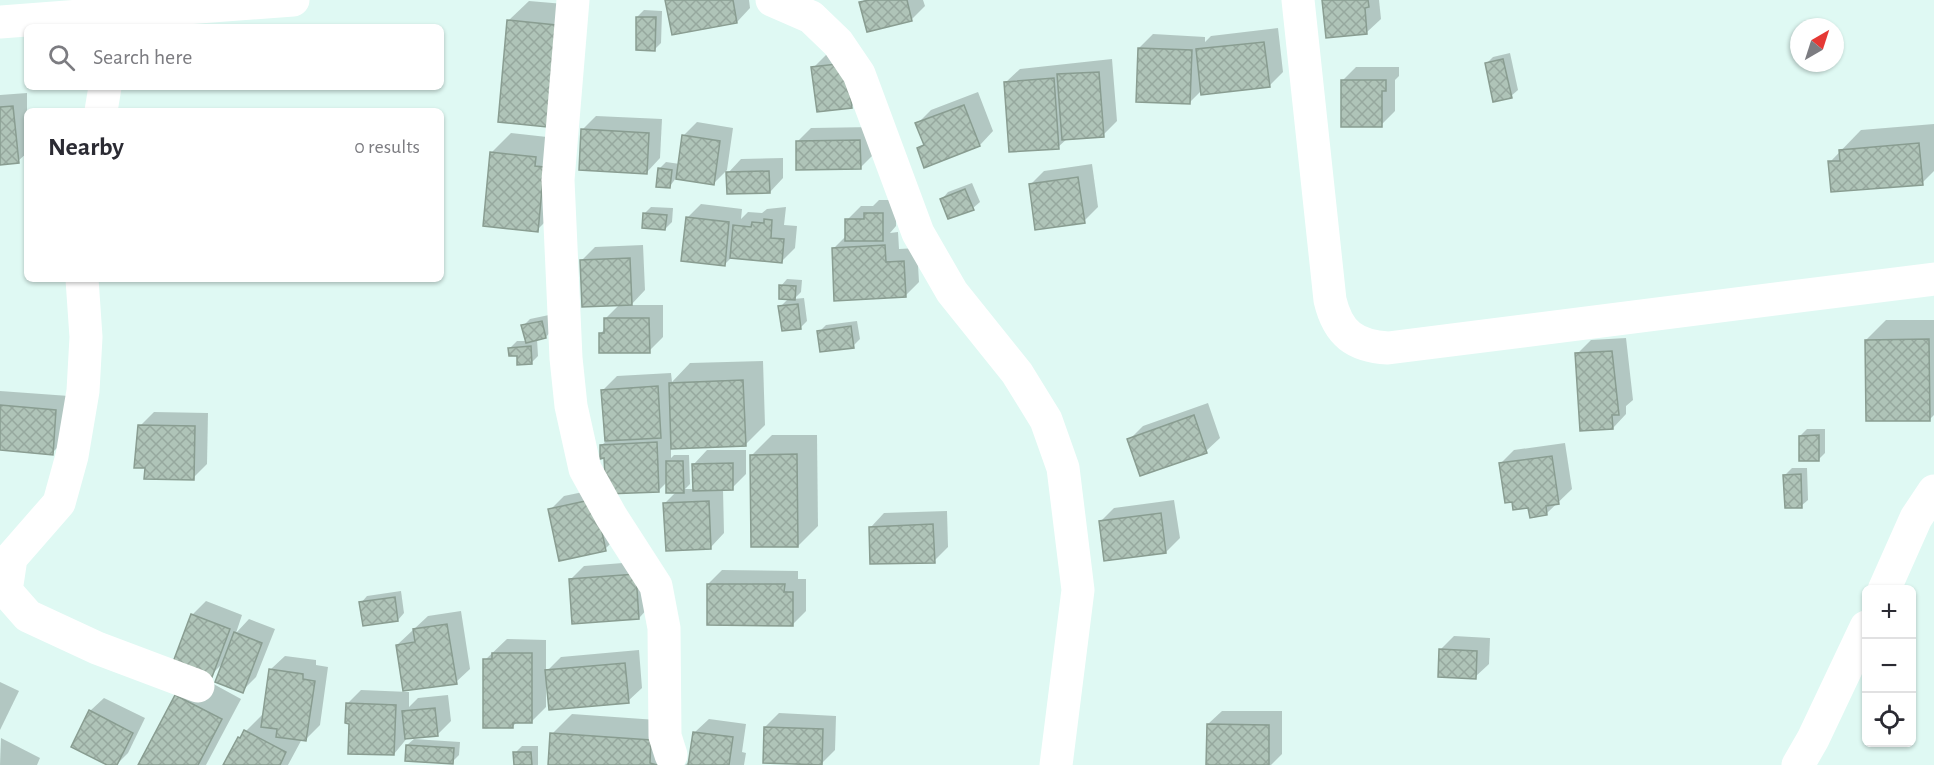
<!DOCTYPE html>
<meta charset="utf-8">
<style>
body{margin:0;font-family:"Alegreya Sans",sans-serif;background:#f2f2f3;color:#2b2b33}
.controls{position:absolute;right:18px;bottom:18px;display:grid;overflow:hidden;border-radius:9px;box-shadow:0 2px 4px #0004}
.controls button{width:54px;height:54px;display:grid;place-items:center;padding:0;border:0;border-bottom:2px solid #e1e1e2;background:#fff;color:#2b2b33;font:30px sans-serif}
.compass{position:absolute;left:1790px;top:18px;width:54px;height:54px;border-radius:50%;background:#fff;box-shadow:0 2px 4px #0004;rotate:39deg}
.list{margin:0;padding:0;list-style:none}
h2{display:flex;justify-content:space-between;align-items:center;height:78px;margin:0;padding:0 24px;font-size:26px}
h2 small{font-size:20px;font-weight:400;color:#7c7c81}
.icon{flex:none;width:33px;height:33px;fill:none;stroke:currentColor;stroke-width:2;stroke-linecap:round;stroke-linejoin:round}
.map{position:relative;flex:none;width:1934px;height:765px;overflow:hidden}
.search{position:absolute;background:#fff;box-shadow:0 2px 4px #0004;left:24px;top:24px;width:420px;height:66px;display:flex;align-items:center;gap:15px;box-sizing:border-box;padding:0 21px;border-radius:9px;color:#7c7c81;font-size:22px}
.panel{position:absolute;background:#fff;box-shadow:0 2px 4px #0004;left:24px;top:108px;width:420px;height:174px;border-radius:9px}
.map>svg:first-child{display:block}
</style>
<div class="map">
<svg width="1934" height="765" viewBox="0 0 1934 765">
<defs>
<pattern id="building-cross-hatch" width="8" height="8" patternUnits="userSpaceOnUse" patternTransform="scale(1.5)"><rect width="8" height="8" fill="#afc4b8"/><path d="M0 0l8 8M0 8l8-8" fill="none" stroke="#96a89e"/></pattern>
</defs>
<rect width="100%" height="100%" fill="#dff9f3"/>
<g fill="#0003">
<path d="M667,0H749L750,8L737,22Z"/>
<path d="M864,0H923L925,6L911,20L861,3Z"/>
<path d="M1324,0H1379L1381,19L1367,32Z"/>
<path d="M529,1L576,5L567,105L508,21Z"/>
<path d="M644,10L662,11L661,43L655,49L637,17Z"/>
<path d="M1278,28L1283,72L1269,86L1202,90L1189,103L1139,48L1153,34L1205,37V42L1211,36Z"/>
<path d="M1510,53L1518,90L1511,96L1486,64L1493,57Z"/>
<path d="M827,54L865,93L851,107L813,68Z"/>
<path d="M1112,59L1117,121L1103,135L1068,138L1058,147L1006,82L1020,69Z"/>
<path d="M1356,67H1399V76L1395,80V111L1381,125L1342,81Z"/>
<path d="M978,92L993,131L980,145L918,149L925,143L917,124L931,110Z"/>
<path d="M27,93V153L18,161L0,163V95Z"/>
<path d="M596,116L662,119L660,158L647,172L582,130Z"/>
<path d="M697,122L733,128L727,170L714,183L676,178L670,186L659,169L666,162L680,164L683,136Z"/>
<path d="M1934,124V171L1922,183L1830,162L1861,130Z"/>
<path d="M874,127V154L860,168L797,142L811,128Z"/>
<path d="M511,133L556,138L557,210L537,230L491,153Z"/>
<path d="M783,158V178L770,192L728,173L741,159Z"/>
<path d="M1092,164L1098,207L1084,221L1031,184L1044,171Z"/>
<path d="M972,183L980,202L973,208L942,199L948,192Z"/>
<path d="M879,200H896V226L890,233L898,232L899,249L917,248L919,282L905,296L834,248L847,235V220L861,206H873Z"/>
<path d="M701,204L742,209L741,219L748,212L762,213L767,209L786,207L784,225L797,226L795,248L781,262L732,257L724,265L687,218Z"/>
<path d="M651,207L673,208L672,222L665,229L645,213Z"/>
<path d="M643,245L645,290L631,305H663V337L649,351L601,333L605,329V319L620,304L581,261L595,247Z"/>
<path d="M787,279L802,280L801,292L794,299L804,298L807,321L801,327L780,307L789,298L781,286Z"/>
<path d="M549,315L552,330L546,337L537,339L538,356L531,363L510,348L517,341H527L523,326L530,319Z"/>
<path d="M1886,320H1934V415L1930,419L1866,340Z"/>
<path d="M857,321L860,339L853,346L819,332L826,325Z"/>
<path d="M1626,338L1633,400L1626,406V414L1613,428L1577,354L1591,340Z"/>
<path d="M763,361L765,425L745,445L671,447V458L674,455H689L690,484L685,489H694V464L707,450H746V474L732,488L723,489L724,533L711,547L665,503L677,491L668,481L659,490L610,493L619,535L605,549L550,510L564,496L607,487L606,457L601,446L607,440L603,390L617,376L671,373L672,382L690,363Z"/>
<path d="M0,391L69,396L66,439L52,453L0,449Z"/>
<path d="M1208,403L1220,438L1206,451L1141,475L1129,440L1143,426Z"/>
<path d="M154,412L208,413L207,464L193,478L146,466L140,426Z"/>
<path d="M1807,429H1825V453L1819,459L1800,436Z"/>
<path d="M772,435H817L818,526L798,546L752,455Z"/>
<path d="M1565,443L1572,489L1546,514L1530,506L1500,464L1514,450Z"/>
<path d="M1792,468H1807L1808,500L1801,506L1785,475Z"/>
<path d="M1174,500L1180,538L1166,552L1100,522L1114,508Z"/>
<path d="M947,511L948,547L934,561L871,527L884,513Z"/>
<path d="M649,561L652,604L639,618L570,580L584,566Z"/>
<path d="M722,570L798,571V579H806V611L792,625L708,584Z"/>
<path d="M401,591L404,613L398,620L361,603L367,596Z"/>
<path d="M206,601L242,615L236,633L249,619L275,629L256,677L242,691L224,662L211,675L192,615Z"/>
<path d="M461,611L470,669L456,682L397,645L428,616Z"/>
<path d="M1454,636L1490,638L1489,664L1475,677L1441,649Z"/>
<path d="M507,639L546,640V672L561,657L639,650L642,688L628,701L546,682V707L532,721H518L513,726L485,660Z"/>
<path d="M285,656L316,660V665L328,667L320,725L306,739H302L288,765H225L239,738L265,712L271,669Z"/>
<path d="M197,675L241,699L206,765H140L177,696Z"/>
<path d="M0,682L19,691L0,730Z"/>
<path d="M361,690L409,692V707L418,698L448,695L451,721L437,735L408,737L394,754L351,722L347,704Z"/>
<path d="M104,698L145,718L128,753L116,765H111L90,711Z"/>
<path d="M1222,711H1282V754L1271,765H1208V724Z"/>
<path d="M779,713L836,716L835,750L821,764L765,727Z"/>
<path d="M572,714L671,721L676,765H550L552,734Z"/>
<path d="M709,719L746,724L742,752L746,753L744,765H685L691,760L695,732Z"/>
<path d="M1,738L40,758L37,765H0Z"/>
<path d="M414,739L460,742L459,755L452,762L407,745Z"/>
<path d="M522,746H538V765H515V753Z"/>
</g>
<g fill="url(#building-cross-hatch)" stroke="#899d91" stroke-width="1.5">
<path d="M665,0H733L737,23L672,35Z"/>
<path d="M870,0H907L912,21L867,32L859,2Z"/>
<path d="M1322,0H1368L1369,7L1365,8L1367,34L1326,38Z"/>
<path d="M636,17H656L655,51L636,50Z"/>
<path d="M507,20L556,25L547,127L498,122Z"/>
<path d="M1264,42L1270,87L1201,95L1196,49Z"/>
<path d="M1138,48L1192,50L1190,104L1136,102Z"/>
<path d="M1503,59L1512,98L1493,102L1485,63Z"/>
<path d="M846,63L852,108L817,112L811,67Z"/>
<path d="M1099,72L1104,137L1062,140L1057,74Z"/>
<path d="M1054,78L1059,149L1009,152L1004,82Z"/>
<path d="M1341,80H1386V91H1382V127H1341Z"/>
<path d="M964,105L980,146L924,168L917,148L924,145L915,123Z"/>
<path d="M13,106L19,163L0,165V107Z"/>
<path d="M581,129L649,133L647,174L579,170Z"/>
<path d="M682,135L720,141L714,185L676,179Z"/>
<path d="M860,140L861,169L796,170V141Z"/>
<path d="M1919,143L1923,185L1831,192L1828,161H1840L1839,150Z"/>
<path d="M490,152L536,157L535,166L544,167L538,232L483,226Z"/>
<path d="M658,168L672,170L670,188L656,187Z"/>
<path d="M769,171L770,193L727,194L726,172Z"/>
<path d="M1078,177L1085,223L1035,230L1029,184Z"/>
<path d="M965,189L974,210L948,219L940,199Z"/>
<path d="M643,213L667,215L665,230L642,228Z"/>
<path d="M864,213H883V241H845V219H864Z"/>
<path d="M686,217L729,222L725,266L681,261Z"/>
<path d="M764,219L772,220L771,238L784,239L782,263L730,258L733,225L751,227L752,222L764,223Z"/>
<path d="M885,245L886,262L904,261L906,297L834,301L832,248Z"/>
<path d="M630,258L632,305L582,307L580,260Z"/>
<path d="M779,285L796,286L795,300L779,299Z"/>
<path d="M798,304L801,329L782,331L778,306Z"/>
<path d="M604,318H649L650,353H599V333H604Z"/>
<path d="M542,321L546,338L526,343L521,325Z"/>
<path d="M851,326L854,348L820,352L817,331Z"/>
<path d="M1929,339L1930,421H1866L1865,340Z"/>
<path d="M531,346L532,364L517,365V356H509L508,348Z"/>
<path d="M1612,351L1619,415H1612L1613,429L1580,431L1575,353Z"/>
<path d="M743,380L746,446L671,449L669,383Z"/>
<path d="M658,386L661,438L605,441L601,390Z"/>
<path d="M0,405L56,410L53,455L0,450Z"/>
<path d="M1194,415L1207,453L1140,476L1127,439Z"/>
<path d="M138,425L195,426L194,480L144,479L145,468H134Z"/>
<path d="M1819,435V461H1799V436Z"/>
<path d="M657,442L659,492L606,494L604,458L600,459V445Z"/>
<path d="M797,454L798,547H751L750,455Z"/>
<path d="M1552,456L1559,504L1546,506L1547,515L1530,518L1528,508L1513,510L1512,502L1505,503L1499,463Z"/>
<path d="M666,461H683L684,493H666Z"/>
<path d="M733,463V490L693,491L692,464Z"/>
<path d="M1801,474L1802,508H1785L1783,475Z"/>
<path d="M595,499L606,551L559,561L548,509Z"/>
<path d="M709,501L711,549L666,551L663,503Z"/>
<path d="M1161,513L1166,553L1104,561L1099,521Z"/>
<path d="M933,524L935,563L870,564L869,527Z"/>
<path d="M636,574L639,619L572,624L569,579Z"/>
<path d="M707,584H785L784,592H793V626L707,625Z"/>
<path d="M395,597L398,621L363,626L359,602Z"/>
<path d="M191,614L230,629L212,677L173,662Z"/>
<path d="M447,624L457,684L403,691L396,645L415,642L413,629Z"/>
<path d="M234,632L262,643L243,693L215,682Z"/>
<path d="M1439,649L1477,651L1476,679L1438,677Z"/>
<path d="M492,653H532V723H513V728H483V659H492Z"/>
<path d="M625,663L629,703L549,710L545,670Z"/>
<path d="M269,669L303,674V679L315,681L306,741L276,737L277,729L261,727Z"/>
<path d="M175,695L222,719L198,765H138Z"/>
<path d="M346,703L396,705L394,755L348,754L349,724L345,723Z"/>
<path d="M435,708L438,736L405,739L402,711Z"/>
<path d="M89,710L133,733L117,765H107L71,747Z"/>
<path d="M1207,724L1269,725V765H1206Z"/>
<path d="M764,727L823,729L822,765L763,763Z"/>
<path d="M244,730L286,752L280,765H223L238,737L240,738Z"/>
<path d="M693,732L733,737L729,765H688Z"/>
<path d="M550,733L651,740L650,763L657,765H548Z"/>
<path d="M406,745L454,748L453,764L405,761Z"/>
<path d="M513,752H531L532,765H514Z"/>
</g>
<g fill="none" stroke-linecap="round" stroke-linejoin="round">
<g stroke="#fff" stroke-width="33">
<path d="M573,0L558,180L566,358L571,406L585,469L611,516L656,586L664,628L665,736L671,755"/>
<path d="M772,0L811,17L838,43L859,74L918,233L952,292L1017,373L1046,420L1063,468L1078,590L1056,765"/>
<path d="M1298,0L1330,300C1338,334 1355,346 1388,348L1934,279"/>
<path d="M0,22L293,0"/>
<path d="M101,111L105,87"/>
<path d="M82,279L86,337L83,391L72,456L59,503L11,558L6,591L28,616L97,648L198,686"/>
<path d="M1884,590L1916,518L1934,491"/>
<path d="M1798,765L1813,739L1866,627"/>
</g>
</g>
</svg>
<div class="controls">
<button>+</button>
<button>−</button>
<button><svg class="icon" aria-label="locate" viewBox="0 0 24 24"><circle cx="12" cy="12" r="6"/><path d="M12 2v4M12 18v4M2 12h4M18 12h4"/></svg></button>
</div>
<svg class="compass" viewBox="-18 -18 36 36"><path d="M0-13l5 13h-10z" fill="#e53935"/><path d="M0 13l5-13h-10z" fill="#7c7c81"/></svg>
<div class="search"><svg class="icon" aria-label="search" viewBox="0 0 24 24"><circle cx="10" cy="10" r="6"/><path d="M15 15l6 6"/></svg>Search here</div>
<section class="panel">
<h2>Nearby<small>0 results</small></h2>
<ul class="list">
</ul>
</section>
</div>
